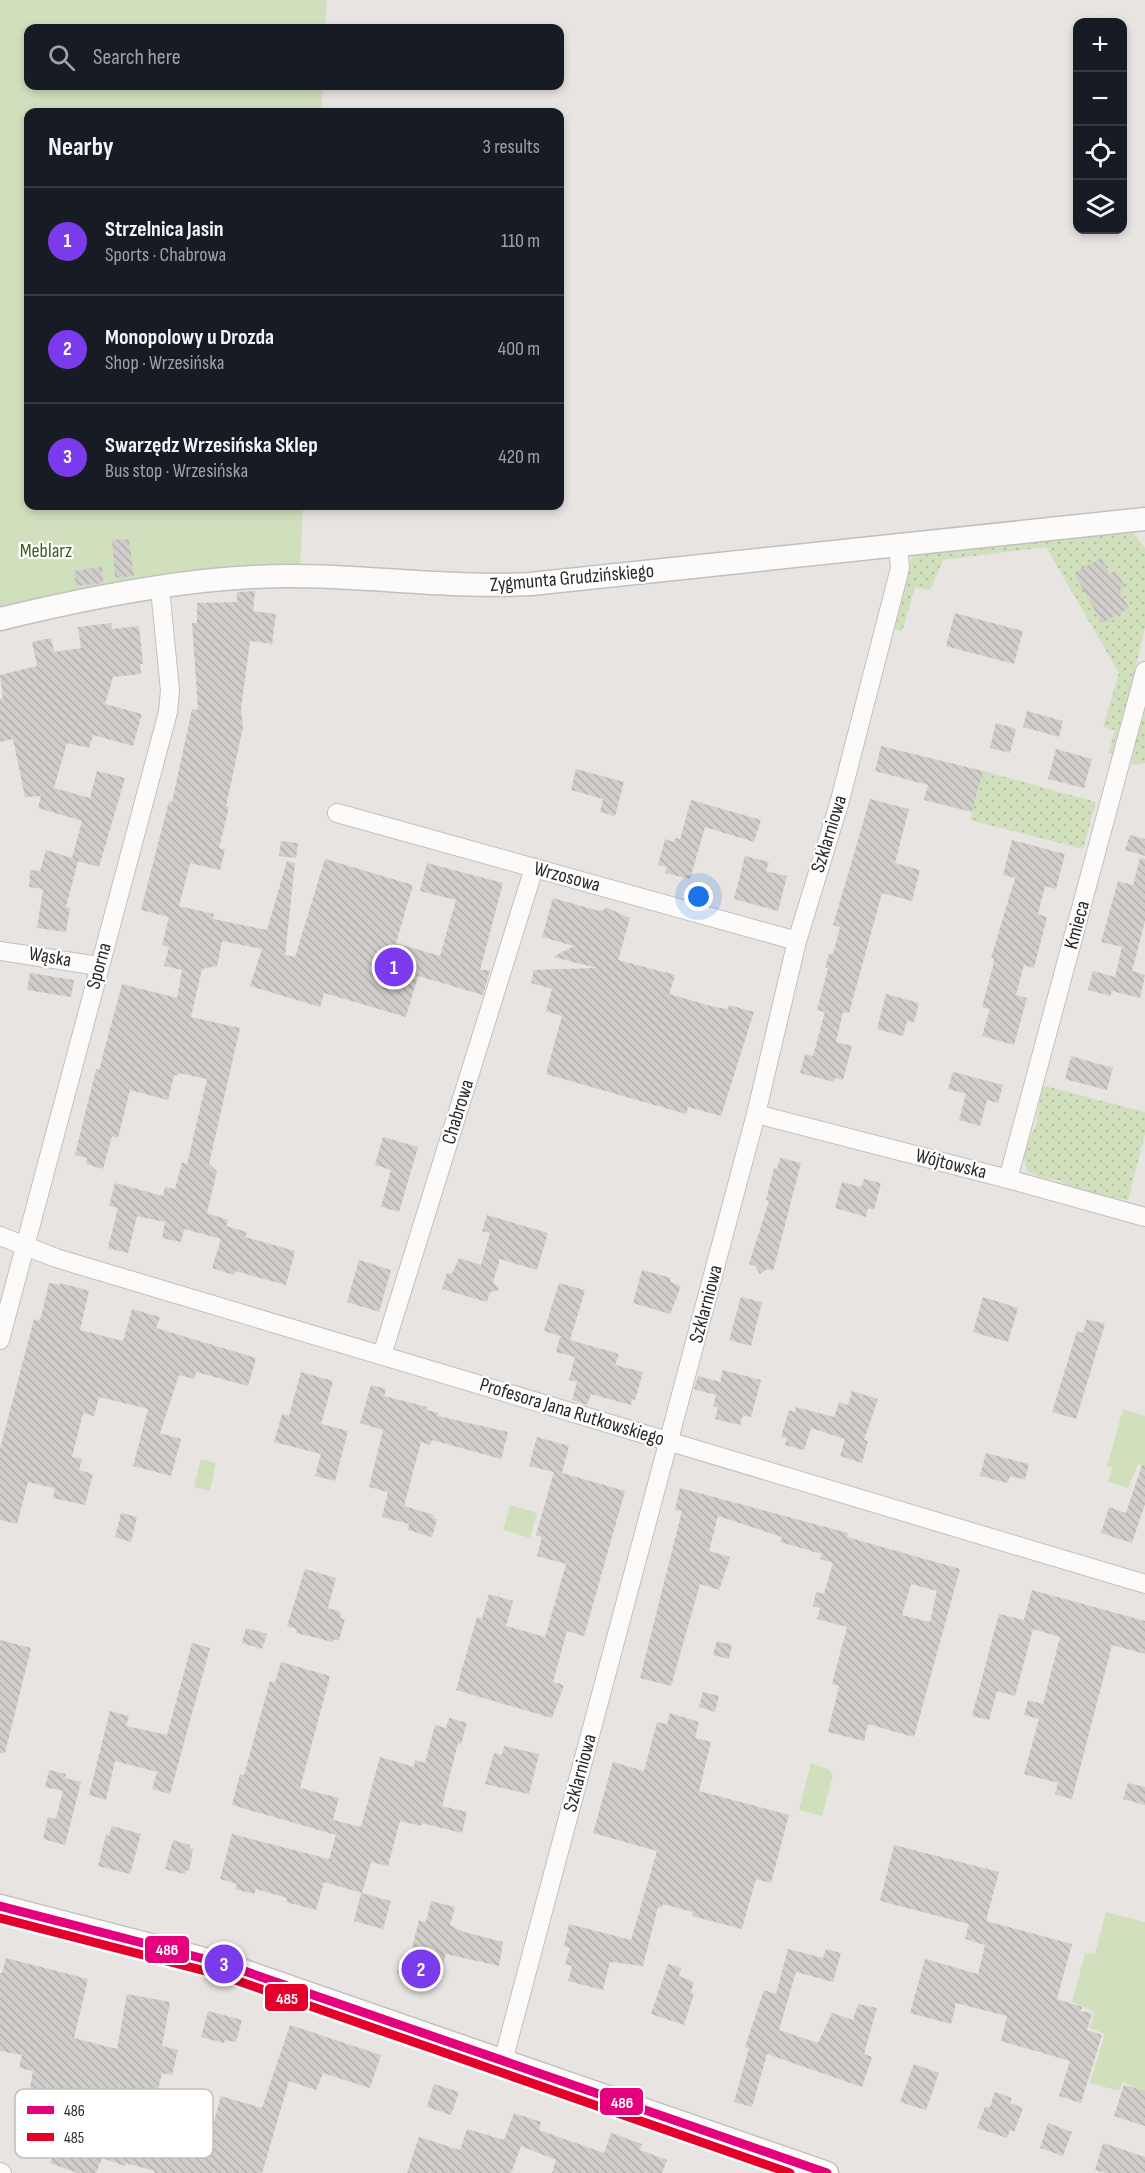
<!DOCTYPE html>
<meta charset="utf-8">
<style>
body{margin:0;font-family:"Sofia Sans Condensed",sans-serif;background:#242831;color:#f1f3f6}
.controls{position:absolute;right:18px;top:18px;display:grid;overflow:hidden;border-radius:12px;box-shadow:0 3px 9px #0003}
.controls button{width:54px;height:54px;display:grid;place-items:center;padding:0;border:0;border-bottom:2px solid #363941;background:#171b24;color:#f1f3f6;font:30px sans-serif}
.you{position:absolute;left:699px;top:897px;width:21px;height:21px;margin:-15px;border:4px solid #fff;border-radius:50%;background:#1a73e8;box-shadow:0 0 0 9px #1a73e833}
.badge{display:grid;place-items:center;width:39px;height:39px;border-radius:50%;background:#7c3aed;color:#fff;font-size:20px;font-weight:700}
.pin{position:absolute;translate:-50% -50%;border:3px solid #fff;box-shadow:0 2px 6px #0006}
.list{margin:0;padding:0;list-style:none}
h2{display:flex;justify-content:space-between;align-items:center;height:78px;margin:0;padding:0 24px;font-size:26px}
h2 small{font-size:20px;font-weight:400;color:#9ea1a6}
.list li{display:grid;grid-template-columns:39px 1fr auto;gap:18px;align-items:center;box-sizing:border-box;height:108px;padding:0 24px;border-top:2px solid #363941}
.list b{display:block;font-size:22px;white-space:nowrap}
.list p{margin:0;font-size:20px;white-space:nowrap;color:#9ea1a6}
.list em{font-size:20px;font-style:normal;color:#9ea1a6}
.icon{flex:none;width:33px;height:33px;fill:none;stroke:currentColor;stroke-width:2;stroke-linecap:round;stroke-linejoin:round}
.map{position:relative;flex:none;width:1145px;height:2173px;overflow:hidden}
.search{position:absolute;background:#171b24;box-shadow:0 3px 9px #0003;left:24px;top:24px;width:540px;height:66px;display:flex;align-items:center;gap:15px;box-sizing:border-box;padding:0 21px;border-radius:12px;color:#9ea1a6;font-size:22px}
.panel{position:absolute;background:#171b24;box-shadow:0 3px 9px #0003;left:24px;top:108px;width:540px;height:402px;border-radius:12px}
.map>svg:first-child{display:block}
</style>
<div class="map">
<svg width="1145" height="2173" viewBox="0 0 1145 2173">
<defs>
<pattern id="grass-dots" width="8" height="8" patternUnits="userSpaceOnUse" patternTransform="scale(1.5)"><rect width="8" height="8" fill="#d0e0bd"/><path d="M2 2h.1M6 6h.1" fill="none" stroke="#b3c0a3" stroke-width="1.8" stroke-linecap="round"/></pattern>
<pattern id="building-back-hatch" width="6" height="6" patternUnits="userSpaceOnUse" patternTransform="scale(1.5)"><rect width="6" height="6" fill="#d0cdca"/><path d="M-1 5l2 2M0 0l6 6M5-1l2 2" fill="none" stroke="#b3b0ae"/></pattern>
</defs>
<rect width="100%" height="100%" fill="#e8e4e1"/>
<g fill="url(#grass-dots)">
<path d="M1129,528L1145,548V627L1115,754L1108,753L1115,730L1103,727L1119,673L1046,547L943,560L930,590L915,587L902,632L895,629L913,551Z"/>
<path d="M1143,707L1145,713V763L1131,765Z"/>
<path d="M983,771L1096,802L1083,849L970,820Z"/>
<path d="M1045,1086L1145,1112V1134L1128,1200L1080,1192L1060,1181L1040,1177L1027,1171L1023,1153L1036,1124L1041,1091Z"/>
</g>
<g fill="#d0e0bd">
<path d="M0,0H327L325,28H28V86H323L321,112H28V506H303L300,571L0,609Z"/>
<path d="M1123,1409L1145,1416V1466L1138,1464L1128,1488L1108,1482L1112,1468L1107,1466Z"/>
<path d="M201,1459L216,1463L210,1491L194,1487Z"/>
<path d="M510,1505L537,1513L530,1538L503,1530Z"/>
<path d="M811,1763L828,1769L833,1774L822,1816L799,1810Z"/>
<path d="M1106,1912L1145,1922V2093L1123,2082L1119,2091L1090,2083L1105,2034L1090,2028L1094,2012L1072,2002L1085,1953L1095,1954Z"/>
</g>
<g fill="url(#building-back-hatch)" fill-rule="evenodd">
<path d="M129,539L134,576L115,578L112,540Z"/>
<path d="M1101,558L1110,575L1116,571L1125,587L1119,590L1129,608L1102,623L1074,573Z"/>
<path d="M102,567L103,583L76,586L74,571Z"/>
<path d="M255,591L253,611L276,614L272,644L250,641L241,709L243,727L226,806L229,807L219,848L225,849L220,870L190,863L179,906L214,914L213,919L267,930L287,861L295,863L285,955L295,957L325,859L413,885L396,943L440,956L456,900L420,891L427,863L503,883L480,970H490L483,995L418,976L406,1017L324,993L320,1007L250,986L262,949L222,941L217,966L202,969L191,1017L240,1028L209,1164L217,1171L207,1213L228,1220L226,1226L247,1232L245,1237L295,1251L286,1285L235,1271L234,1275L212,1268L221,1239L184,1229L181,1242L162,1238L165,1222L137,1216L128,1253L108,1248L118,1208L109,1206L115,1183L163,1196L165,1187L175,1189L182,1162L187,1164L207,1079L179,1073L178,1076L174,1075L168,1100L130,1090L118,1138L112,1136L103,1169L86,1164L87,1158L75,1155L96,1069L99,1070L122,984L177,998L182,970L164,966L169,947L162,945L169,917L141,910L169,801L172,802L192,709L198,710L192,623H197V603L237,602V592Z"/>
<path d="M955,613L1023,631L1014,664L946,646Z"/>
<path d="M111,623L112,629L139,626L143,664H140L141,674L113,677L105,704L142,714L133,746L93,735L89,748L67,743L54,788L90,798L97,771L125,778L99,867L78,861L66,907L70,908L66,932L37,928L43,889L29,887L30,870L40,871L46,850L72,858L82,821L38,808L41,796L25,797L13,739L0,742V699L3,698L0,675L37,666L32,642L51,638L54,652L81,648L78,627Z"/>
<path d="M1027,711L1063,721L1059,737L1023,727Z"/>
<path d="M996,723L1016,729L1010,753L990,748Z"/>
<path d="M881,746L983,771L972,812L924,800L928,785L875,771Z"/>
<path d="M1056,749L1092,759L1084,788L1048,779Z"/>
<path d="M576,769L624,782L615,816L600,812L603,799L571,790Z"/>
<path d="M870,799L909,809L895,863L920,870L912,901L882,893L849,1013L843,1012L836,1042L852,1046L843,1080L835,1078L834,1082L800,1073L805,1054L813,1056L825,1012L817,1010L828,968H825L829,954H833L840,927L833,925Z"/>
<path d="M691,800L761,820L754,842L705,827L690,879L665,873L667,867L658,865L665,839L674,842L675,838L680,839Z"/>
<path d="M1130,835L1145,839V856L1125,850Z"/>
<path d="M1012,840L1065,854L1056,889L1045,886L1038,914L1047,917L1034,968L1024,965L1016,995L1027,998L1014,1045L982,1036L990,1009L982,1007L993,966L994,958H991L1015,878L1003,875Z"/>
<path d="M281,841L298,843L296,858L279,856Z"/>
<path d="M745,856L769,862L766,871L787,876L778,911L734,899Z"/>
<path d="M1140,858L1145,859V921L1132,971L1145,975L1140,998L1112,991L1110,996L1088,990L1093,971L1115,977L1122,947L1101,942L1118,881L1133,885Z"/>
<path d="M553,898L599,911L604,910L605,907L630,918L618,960L675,975L669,994L714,1007L728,1009L729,1005L754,1012L721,1116L688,1107L686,1114L546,1074L562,1016L546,1011L552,989L531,983L534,970L597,968L553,957L574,946L542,937Z"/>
<path d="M30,973L74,980L71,997L27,990Z"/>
<path d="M886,994L919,1003L914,1022L907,1021L903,1036L877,1029Z"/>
<path d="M1071,1056L1113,1068L1107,1090L1065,1079Z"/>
<path d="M953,1072L1003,1085L998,1103L987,1100L980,1126L959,1120L966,1094L948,1089Z"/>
<path d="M383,1137L418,1147L399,1212L381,1207L391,1170L375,1165Z"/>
<path d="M780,1158L801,1163L773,1271L767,1269L760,1274L755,1266L749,1264L769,1201L766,1200L774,1168L777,1169Z"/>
<path d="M864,1179L881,1183L874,1210L868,1208L866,1217L835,1208L842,1182L861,1187Z"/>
<path d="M487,1215L548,1233L537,1270L500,1259L493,1282L499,1290L490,1292L487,1302L442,1289L447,1273L452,1274L459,1258L481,1265L490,1233L482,1231Z"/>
<path d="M359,1260L391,1270L379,1312L347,1302Z"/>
<path d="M642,1270L671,1278L670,1282L681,1286L670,1314L633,1303Z"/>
<path d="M49,1283L60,1285L61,1283L89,1291L80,1330L123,1341L132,1309L160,1317L156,1328L256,1358L248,1386L196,1372L194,1379L179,1375L160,1433L181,1439L171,1476L133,1466L148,1409L99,1397L94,1416L83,1413L72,1457L82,1459L79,1470L93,1474L85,1505L53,1498L55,1488L28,1482L17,1524L0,1520V1449L34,1319L40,1321Z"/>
<path d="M559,1283L585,1290L570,1340L619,1354L615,1365L643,1372L635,1400L632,1399L631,1405L591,1394L587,1405L572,1400L577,1382L569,1380L575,1357L556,1352L560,1337H563L544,1331Z"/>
<path d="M741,1297L762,1302L751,1346L729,1340Z"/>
<path d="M983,1297L1018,1308L1008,1342L973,1332Z"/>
<path d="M1087,1319L1105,1324L1076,1419L1052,1412L1077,1331L1083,1333Z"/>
<path d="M723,1370L761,1380L751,1417L743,1415L740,1425L715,1419L718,1408L713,1406L716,1395L694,1389L698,1376L720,1382Z"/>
<path d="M301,1372L333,1381L321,1424L348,1431L335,1481L315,1476L321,1454L274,1442L282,1414L289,1416Z"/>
<path d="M371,1385L386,1389L384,1396L427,1407V1410L439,1413L438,1416L508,1432L501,1459L432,1440L430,1445L421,1442L404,1506L434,1515L433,1518L437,1519L432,1537L408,1530L409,1524L382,1517L388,1492L369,1487L383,1430L360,1423Z"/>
<path d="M852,1391L878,1399L864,1440L868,1441L862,1463L840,1456L845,1439L811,1428L804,1450L785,1445L787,1438L781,1437L789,1410L795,1412L796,1407L834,1417L839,1402L848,1405Z"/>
<path d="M537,1437L569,1446L562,1473L625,1491L584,1636L567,1631L553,1682L564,1685L552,1718L456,1690L477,1617L482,1619L489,1594L513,1601L506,1626L545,1637L566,1564L537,1556L542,1537L536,1535L554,1472L529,1466Z"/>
<path d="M986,1453L1029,1464L1025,1480L1010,1476L1008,1483L980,1476Z"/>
<path d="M1142,1465H1145V1504L1132,1543L1101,1533L1109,1507L1126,1513Z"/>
<path d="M680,1488L848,1533L847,1537L960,1569L914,1737L868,1724L864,1741L828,1732L839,1686L832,1684L847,1627L817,1619L820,1608L813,1606L816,1592L824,1594L833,1563L820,1559L822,1554L780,1542L782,1537L718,1516L709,1551L730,1557L719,1590L700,1584L671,1686L640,1678L682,1511L675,1510ZM911,1584L937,1591L930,1622L902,1615Z"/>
<path d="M121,1513L137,1517L131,1542L115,1537Z"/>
<path d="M305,1569L336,1578L328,1608L341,1612L340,1618L345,1619L339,1641L334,1639L333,1642L296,1633L297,1629L287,1626Z"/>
<path d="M1032,1590L1145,1621V1654L1112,1645L1072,1799L1055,1794L1058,1783L1024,1774L1039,1719L1024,1715L1028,1700L1043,1704L1060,1637L1033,1629L1015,1696L997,1691L989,1720L972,1716L999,1614L1024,1620Z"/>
<path d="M246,1628L267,1634L262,1649L242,1643Z"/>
<path d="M0,1640L31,1648L5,1753H0Z"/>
<path d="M717,1641L732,1645L729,1659L713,1655Z"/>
<path d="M192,1643L210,1648L170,1794L152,1789L157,1772L115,1761L106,1800L89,1795L110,1711L129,1716L126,1726L167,1735Z"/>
<path d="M281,1662L330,1676L300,1788L339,1798L333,1820L361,1827L380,1757L414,1767L415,1760L425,1763L435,1725L446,1728L449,1718L467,1723L461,1744L458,1743L442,1806L467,1812L462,1833L422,1823L421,1826L400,1821L388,1866L371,1862L362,1893L324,1882L316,1910L286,1902L287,1898L256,1889L254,1894L235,1889L237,1884L220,1879L232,1834L329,1859L336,1835L232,1805L240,1774L244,1775L270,1681L275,1682Z"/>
<path d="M703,1692L719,1696L715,1712L699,1707Z"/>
<path d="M670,1713L699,1722L695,1738L711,1742L699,1791L789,1815L771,1883L756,1879L742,1929L692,1916L693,1912L663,1904L662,1908L658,1907L643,1966L610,1962L603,1990L568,1981L572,1966L565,1964L570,1948L564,1946L569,1924L631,1940L657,1851L593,1833L613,1762L644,1771L657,1722L667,1724Z"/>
<path d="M504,1746L539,1754L529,1794L485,1784L494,1753L502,1755Z"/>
<path d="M49,1770L66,1774L65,1778L81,1782L65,1845L43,1839L48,1817L56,1819L63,1791L45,1787Z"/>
<path d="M1128,1783L1145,1787V1805L1123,1799Z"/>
<path d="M112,1826L141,1834L130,1874L98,1866L106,1835L109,1836Z"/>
<path d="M173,1840L190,1845V1848L193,1849L189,1871L186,1870L185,1874L165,1869Z"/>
<path d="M894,1845L999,1872L986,1921L1072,1944L1057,1999L1082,2007L1081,2011L1092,2013L1087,2030L1102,2035L1081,2103L1059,2096L1070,2061L1001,2041L1007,2016L956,2003L951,2024L910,2013L925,1959L978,1974L985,1945L965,1939L969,1924L880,1901Z"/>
<path d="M361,1893L391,1901L383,1929L354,1921Z"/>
<path d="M431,1901L455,1907L450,1925L461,1931L503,1942L499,1966L446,1954L438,1984L397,1973L402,1954L410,1956L419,1920L426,1922Z"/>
<path d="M788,1949L823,1958L826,1949L841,1953L833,1982L796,1972L779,2030L818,2043L832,2013L853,2020L858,2004L877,2008L864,2054L872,2057L862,2087L767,2054L752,2107L734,2102L749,2048L745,2047L764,1990L776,1994Z"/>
<path d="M6,1958L88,1979L74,2038L117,2049L127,1994L170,2002L162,2046L178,2050L172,2075L162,2073L153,2111L212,2128L221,2096L262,2108L290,2025L381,2055L370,2088L323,2073L316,2090L289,2081L262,2173H154L155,2171L126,2163L125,2166L102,2158L96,2173H78L50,2163L63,2127L87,2136L96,2099L54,2089L53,2093L30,2088L33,2071L19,2068L22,2055L0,2051V1973H2Z"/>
<path d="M668,1964L681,1968L679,1976L694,1982L691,1993L694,1994L684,2025L651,2014Z"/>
<path d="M208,2011L242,2020L236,2042L225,2040L224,2043L201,2037Z"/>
<path d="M914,2064L939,2073L926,2110L900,2102Z"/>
<path d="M434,2084L459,2092L451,2115L427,2107Z"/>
<path d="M1124,2085L1145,2091V2126L1114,2116Z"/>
<path d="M995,2092L1012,2098L1010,2103L1023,2108L1014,2132L1010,2130L1007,2138L977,2128L985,2107H990Z"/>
<path d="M514,2113L541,2122L539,2130L604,2153L611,2133L642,2144L640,2150L667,2160L662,2173H552L556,2160L521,2146L511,2173H407L419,2137L460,2150L467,2129L504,2140Z"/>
<path d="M1048,2123L1072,2132L1063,2156L1040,2148Z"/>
<path d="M1103,2143L1145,2157V2173H1106L1095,2170Z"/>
</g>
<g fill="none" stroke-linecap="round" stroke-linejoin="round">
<defs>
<g id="minor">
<path d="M337,813L797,941"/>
<path d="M0,951L99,966"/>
<path d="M756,1114L1008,1179L1145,1217"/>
<path d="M1008,1179L1145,671"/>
<path d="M0,1236L56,1258L1145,1584"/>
<path d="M0,1340L168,712L170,690L160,589"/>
<path d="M382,1355L534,868"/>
<path d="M503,2061L756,1114L797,941L839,804L900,568L898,545"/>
<path d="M0,2172L2,2173"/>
</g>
<g id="tertiary">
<path d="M0,619C91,597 195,576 289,576C370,576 450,588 531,584L1145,519"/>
<path d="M0,1906L224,1964L827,2173"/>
</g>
</defs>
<use href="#minor" stroke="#c1c0c0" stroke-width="20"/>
<use href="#tertiary" stroke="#c1c0c0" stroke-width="25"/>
<use href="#minor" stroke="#fcfbfa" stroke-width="18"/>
<use href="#tertiary" stroke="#fcfbfa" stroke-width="22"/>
<defs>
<path id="bus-1" d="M0,1906L224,1964L827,2173"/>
<path id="bus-2" d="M0,1918L221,1975L790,2173"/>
</defs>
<use href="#bus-1" stroke="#fff" stroke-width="14"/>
<use href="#bus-2" stroke="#fff" stroke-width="14"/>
<use href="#bus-1" stroke="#e5007d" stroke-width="9"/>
<use href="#bus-2" stroke="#e4002b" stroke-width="9"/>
</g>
<g text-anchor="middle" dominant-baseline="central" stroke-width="4.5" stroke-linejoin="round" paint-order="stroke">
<g font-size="20" fill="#376122" stroke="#fff">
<text x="46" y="551">Meblarz</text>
</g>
<g font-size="20" fill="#2b2b2b" stroke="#fff">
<text transform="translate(572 578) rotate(-5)">Zygmunta Grudzińskiego</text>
<text transform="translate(829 834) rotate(-73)">Szklarniowa</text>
<text transform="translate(567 877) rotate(15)">Wrzosowa</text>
<text transform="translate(1077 925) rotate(-75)">Kmieca</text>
<text transform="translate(50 957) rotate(10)">Wąska</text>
<text transform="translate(99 966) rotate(-75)">Sporna</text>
<text transform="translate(458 1112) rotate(-73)">Chabrowa</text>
<text transform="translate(951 1164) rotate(14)">Wójtowska</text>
<text transform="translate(706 1304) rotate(-75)">Szklarniowa</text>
<text transform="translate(572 1412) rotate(17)">Profesora Jana Rutkowskiego</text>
<text transform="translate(580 1773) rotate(-75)">Szklarniowa</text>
</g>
</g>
<rect x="15" y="2089" width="198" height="69" rx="9" fill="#fff" stroke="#bfbfbf" stroke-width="1.5"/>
<rect x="27" y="2106" width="27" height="8" fill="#e5007d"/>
<rect x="27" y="2133" width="27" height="8" fill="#e4002b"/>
<g font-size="16" fill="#2b2b2b">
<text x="64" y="2116">486</text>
<text x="64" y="2143">485</text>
</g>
<g stroke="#fff" stroke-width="2">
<rect x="144" y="1935" width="46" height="29" rx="6" fill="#e5007d"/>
<rect x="264" y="1983" width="45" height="29" rx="6" fill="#e4002b"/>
<rect x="599" y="2087" width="45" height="29" rx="6" fill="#e5007d"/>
</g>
<g font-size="16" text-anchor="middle" font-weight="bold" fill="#fff">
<text x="167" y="1955">486</text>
<text x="287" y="2004">485</text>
<text x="622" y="2108">486</text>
</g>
</svg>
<div class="controls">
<button>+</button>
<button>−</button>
<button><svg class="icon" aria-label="locate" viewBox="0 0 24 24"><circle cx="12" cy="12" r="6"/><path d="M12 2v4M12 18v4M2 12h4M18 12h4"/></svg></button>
<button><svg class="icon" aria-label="layers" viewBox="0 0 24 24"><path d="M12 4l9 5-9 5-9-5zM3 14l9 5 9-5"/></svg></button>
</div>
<div class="you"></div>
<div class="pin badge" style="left:394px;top:967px">1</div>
<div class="pin badge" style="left:421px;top:1969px">2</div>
<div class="pin badge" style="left:224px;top:1964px">3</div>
<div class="search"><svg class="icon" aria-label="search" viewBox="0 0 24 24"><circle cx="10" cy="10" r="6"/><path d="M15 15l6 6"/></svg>Search here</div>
<section class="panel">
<h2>Nearby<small>3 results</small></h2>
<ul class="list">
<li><span class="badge">1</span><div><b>Strzelnica Jasin</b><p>Sports · Chabrowa</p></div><em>110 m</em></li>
<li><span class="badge">2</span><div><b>Monopolowy u Drozda</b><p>Shop · Wrzesińska</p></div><em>400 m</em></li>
<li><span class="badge">3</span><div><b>Swarzędz Wrzesińska Sklep</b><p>Bus stop · Wrzesińska</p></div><em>420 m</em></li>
</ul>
</section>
</div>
